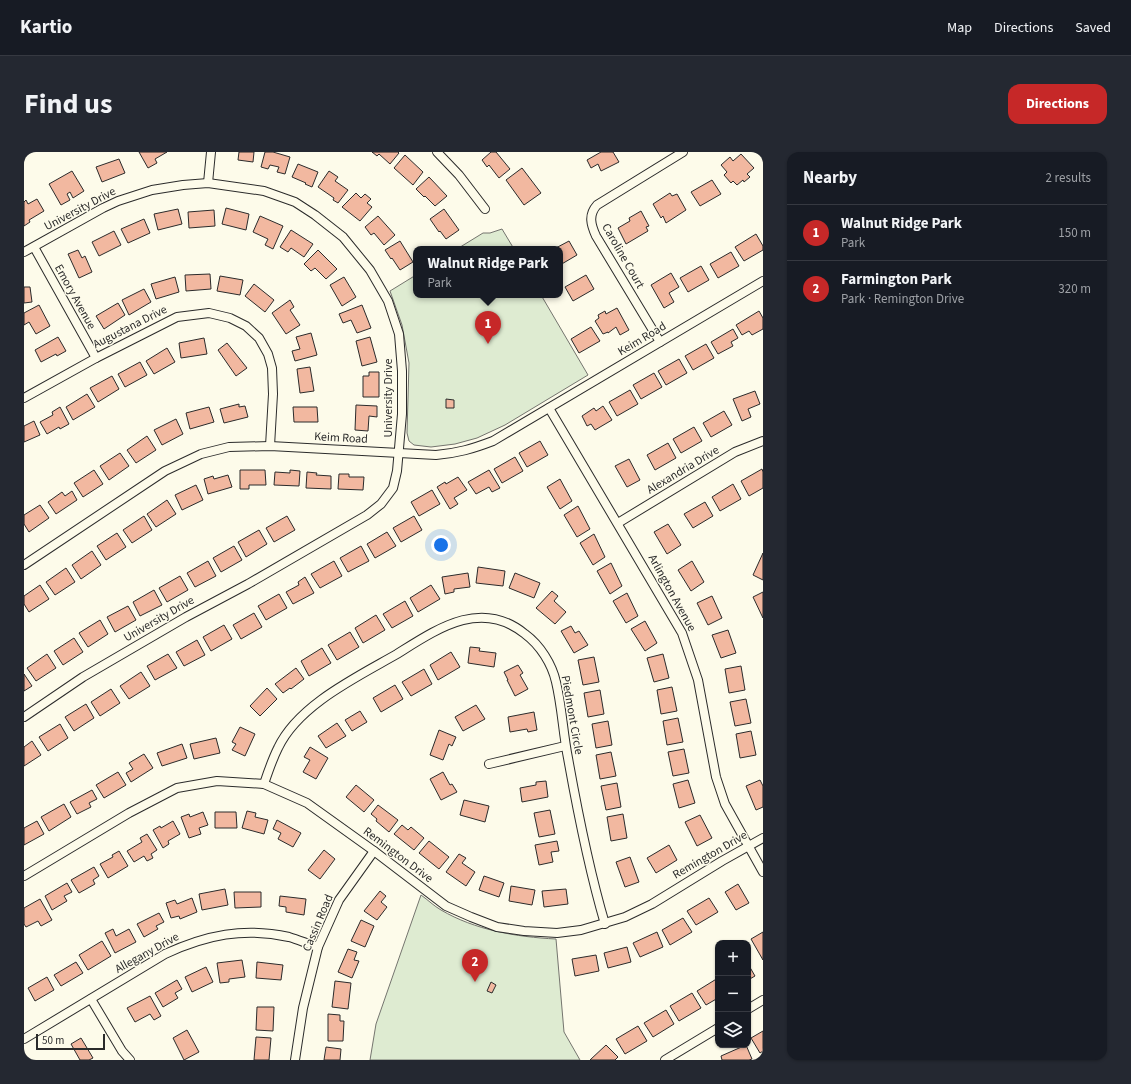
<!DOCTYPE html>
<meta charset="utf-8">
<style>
body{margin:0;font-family:"Source Sans 3",sans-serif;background:#242831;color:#f1f3f6}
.controls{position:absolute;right:12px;bottom:12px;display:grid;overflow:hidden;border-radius:8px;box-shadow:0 1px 3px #0004}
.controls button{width:36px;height:36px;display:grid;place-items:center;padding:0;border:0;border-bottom:1px solid #363941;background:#171b24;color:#f1f3f6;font:20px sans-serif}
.scale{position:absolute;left:12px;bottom:10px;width:69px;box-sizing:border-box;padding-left:4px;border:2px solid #2b2b2b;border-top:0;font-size:11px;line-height:14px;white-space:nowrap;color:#2b2b2b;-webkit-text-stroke:3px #fdfbea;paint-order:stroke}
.you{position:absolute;left:417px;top:393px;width:14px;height:14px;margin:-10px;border:3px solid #fff;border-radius:50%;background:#1a73e8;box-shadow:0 0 0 6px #1a73e833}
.badge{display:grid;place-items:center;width:26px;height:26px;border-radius:50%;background:#c62828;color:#fff;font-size:13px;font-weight:700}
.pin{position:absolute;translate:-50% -33px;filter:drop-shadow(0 1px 2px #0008)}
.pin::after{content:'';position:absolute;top:21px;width:14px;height:12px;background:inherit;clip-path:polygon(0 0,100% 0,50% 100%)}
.popup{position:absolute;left:389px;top:94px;width:150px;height:52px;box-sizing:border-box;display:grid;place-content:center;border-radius:8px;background:#171b24;filter:drop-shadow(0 1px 3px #0005);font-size:13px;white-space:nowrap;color:#9ea1a6}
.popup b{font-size:15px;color:#f1f3f6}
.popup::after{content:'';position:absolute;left:50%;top:100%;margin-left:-8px;border:8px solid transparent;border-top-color:#171b24}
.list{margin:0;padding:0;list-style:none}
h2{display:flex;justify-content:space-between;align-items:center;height:52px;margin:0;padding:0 16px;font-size:17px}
h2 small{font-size:13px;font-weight:400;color:#9ea1a6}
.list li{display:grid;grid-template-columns:26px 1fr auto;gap:12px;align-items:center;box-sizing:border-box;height:56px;padding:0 16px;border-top:1px solid #363941}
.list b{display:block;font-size:15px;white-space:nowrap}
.list p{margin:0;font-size:13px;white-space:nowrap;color:#9ea1a6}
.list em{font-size:13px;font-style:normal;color:#9ea1a6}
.icon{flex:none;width:22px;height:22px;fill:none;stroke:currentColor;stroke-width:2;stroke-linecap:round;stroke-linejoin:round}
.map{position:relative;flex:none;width:739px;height:908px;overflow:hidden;border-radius:12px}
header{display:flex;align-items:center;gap:24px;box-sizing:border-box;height:56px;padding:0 20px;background:#171b24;border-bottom:1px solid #363941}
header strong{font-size:19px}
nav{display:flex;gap:22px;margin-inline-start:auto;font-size:14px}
.intro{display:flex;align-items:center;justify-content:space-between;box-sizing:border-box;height:96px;padding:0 24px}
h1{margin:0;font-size:28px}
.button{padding:10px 18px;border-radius:12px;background:#c62828;color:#fff;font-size:14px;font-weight:700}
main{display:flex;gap:24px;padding:0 24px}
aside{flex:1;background:#171b24;border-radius:12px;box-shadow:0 1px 3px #0004}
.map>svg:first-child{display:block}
</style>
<header>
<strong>Kartio</strong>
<nav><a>Map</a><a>Directions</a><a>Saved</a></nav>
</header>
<div class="intro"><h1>Find us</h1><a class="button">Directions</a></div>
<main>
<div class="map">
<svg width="739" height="908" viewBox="0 0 739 908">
<rect width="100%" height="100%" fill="#fdfbea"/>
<g fill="#deebd1" stroke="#74746e">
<path d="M478,77L490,97H433L459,81H466Z"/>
<path d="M392,123V143H517L564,223L481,273L453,286L431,292L407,295L390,293L385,289L383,281L385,211L378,173L366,139Z"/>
<path d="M397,743C404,748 410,754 417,758C451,778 492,785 532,787L540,880L556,908H346L352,872Z"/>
</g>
<g fill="#f2b8a0" stroke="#2b2b2b">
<path d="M115,0H143L131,7L133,11L124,16Z"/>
<path d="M215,0H230L229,10L214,8Z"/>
<path d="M241,0H249L266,5L261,22L253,20L255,15L246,13L244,17L237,15Z"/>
<path d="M348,0H374L375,1L366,12L355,2L353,4Z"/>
<path d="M467,0H472L486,17L475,26L465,13L463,15L458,8Z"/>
<path d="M577,0H589L595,10L577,19L574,12L567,16L563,8Z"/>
<path d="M717,2L730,16L723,22L726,25L720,30L719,28L713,33L709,29L707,31L700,23L703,20L697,13L706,5L709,9Z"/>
<path d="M381,3L399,20L389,33L370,16Z"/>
<path d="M95,7L101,21L78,30L72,15Z"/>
<path d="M274,12L294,20L288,35L281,32L282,31L268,25Z"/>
<path d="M498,16L517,41L500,53L482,28Z"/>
<path d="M48,19L60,39L49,46L46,40L43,42L46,48L37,53L25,32Z"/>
<path d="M305,19L314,25L311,29L324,38L314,51L309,48L310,46L294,35Z"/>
<path d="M405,25L423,44L411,54L401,44L400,45L392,37Z"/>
<path d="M688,28L697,42L676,54L667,40Z"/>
<path d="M332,41L337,46L341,42L347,47L343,51L348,55L336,69L318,55Z"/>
<path d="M646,41L648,44L653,42L662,58L642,71L639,64L637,66L629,52Z"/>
<path d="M13,47L20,59L5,68L6,70L0,74V50L2,48L4,52Z"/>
<path d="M202,56L225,62L222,78L198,72Z"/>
<path d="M154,57L158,72L134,78L130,62Z"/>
<path d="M420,57L435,78L422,87L416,79L415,80L406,67Z"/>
<path d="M190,58L191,74L165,76L164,60Z"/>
<path d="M617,59L625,74L622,75L624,79L602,92L594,76L606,69L605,66Z"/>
<path d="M236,64L259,74L249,97L241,93L244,87L229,80Z"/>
<path d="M354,64L371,83L360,93L350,81L347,83L341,75Z"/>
<path d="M120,67L126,81L104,91L97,77Z"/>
<path d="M267,78L289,92L280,105L267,96L264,100L256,95Z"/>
<path d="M90,79L97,93L75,104L68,90Z"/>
<path d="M732,82L739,94V98L720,109L711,95Z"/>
<path d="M376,89L389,110L376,118L368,106L367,107L361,98Z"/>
<path d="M545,89L553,103L536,113V97H530Z"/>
<path d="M54,98L58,106L61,104L68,120L55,126L44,102Z"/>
<path d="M294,98L313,117L302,127L291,116L287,119L280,112Z"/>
<path d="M707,100L715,114L694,126L686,112Z"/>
<path d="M677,114L685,128L664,140L656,126Z"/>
<path d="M647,121L655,135L645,141L650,150L640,156L627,133Z"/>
<path d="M186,122L187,137L162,139L161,123Z"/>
<path d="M562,123L570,137L549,149L541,135Z"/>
<path d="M196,124L219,128L216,143L193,139Z"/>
<path d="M151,125L155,140L132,147L127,132Z"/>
<path d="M320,125L332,145L318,154L306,133Z"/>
<path d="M230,132L250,148L241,160L221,144Z"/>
<path d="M0,135H6L8,150L0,151Z"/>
<path d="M120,137L127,150L105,163L98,148Z"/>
<path d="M266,148L270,155L266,158L276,173L262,182L248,161Z"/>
<path d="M94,151L101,163L80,177L72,164Z"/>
<path d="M15,153L26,174L12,182L5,170L0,173V161Z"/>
<path d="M338,153L347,176L333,181L327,168L319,171L315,162Z"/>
<path d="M593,156L605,178L596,183L592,175L584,181V180L579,182L571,169L575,166L574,163L581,159L582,162Z"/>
<path d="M735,159L739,166V177L728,183L725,179L718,183L712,173Z"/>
<path d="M567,175L576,189L555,201L547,187Z"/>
<path d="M709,177L714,186L707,190L709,194L694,202L687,190Z"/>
<path d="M287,181L293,203L271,209L268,199L276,197L272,185Z"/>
<path d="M34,185L42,199L33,204L32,202L17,210L11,198Z"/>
<path d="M346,185L353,210L338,214L332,189Z"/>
<path d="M180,186L183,202L157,206L155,191Z"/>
<path d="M203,191L223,216L212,224L194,198Z"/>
<path d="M682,192L690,206L669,218L661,204Z"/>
<path d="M143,196L151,210L130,222L122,209Z"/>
<path d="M655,207L663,221L642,233L634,219Z"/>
<path d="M116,210L123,223L101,235L94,222Z"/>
<path d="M286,215L290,239L276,241L273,217Z"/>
<path d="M345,220H355V245H339V224H345Z"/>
<path d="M630,221L638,235L617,247L609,233Z"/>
<path d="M88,224L95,237L74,250L66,236Z"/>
<path d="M606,238L614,252L593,264L585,250Z"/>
<path d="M731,239L736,252L724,257L727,265L718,269L709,247Z"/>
<path d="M63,242L71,255L49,268L42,255Z"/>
<path d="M422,247L430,248V256H422Z"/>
<path d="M215,252V255L221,254L224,265L200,271L196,257Z"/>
<path d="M332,253L353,254V265L345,264L344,279L331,278Z"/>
<path d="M579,254L588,268L571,278L567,272L563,274L558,264L570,256L572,259Z"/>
<path d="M36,255L45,272L36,277L35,275L23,282L16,270L29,263L28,260Z"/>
<path d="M185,255L190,270L166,277L162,261Z"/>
<path d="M269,255H293L294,270H270Z"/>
<path d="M700,259L708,273L687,285L679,271Z"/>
<path d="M152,267L159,282L138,293L130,278Z"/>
<path d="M10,269L16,283L0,290V274Z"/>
<path d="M670,275L678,289L657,301L649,287Z"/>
<path d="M123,284L132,298L112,311L103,298Z"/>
<path d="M516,289L524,303L503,315L495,301Z"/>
<path d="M644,291L652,306L631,318L623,303Z"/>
<path d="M96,301L105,314L85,328L76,314Z"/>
<path d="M491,305L499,319L478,331L470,317Z"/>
<path d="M605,307L616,328L603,335L591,314Z"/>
<path d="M738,317L739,320V336L725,344L717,329Z"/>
<path d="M70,318L79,332L59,345L50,331Z"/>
<path d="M216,318H241L242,333H225V337H216Z"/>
<path d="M266,318L276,319L275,334L250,333L251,320L266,321Z"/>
<path d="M465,318L476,336L468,340L465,335L452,342L444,330Z"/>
<path d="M283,320L293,321L292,323L307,324V337L282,336Z"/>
<path d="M315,322H325V325H340L339,338L314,337Z"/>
<path d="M204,323L208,335L184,342L180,327L189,324L190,327Z"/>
<path d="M434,325L443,338L430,346L434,352L426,357L413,335L421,330L422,332Z"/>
<path d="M536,327L548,349L536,357L523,335Z"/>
<path d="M709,332L717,347L696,359L688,345Z"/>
<path d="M172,333L179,348L158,358L151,343Z"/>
<path d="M408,338L416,352L395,364L387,350Z"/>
<path d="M48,339L53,348L32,362L24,350L38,340L41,344Z"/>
<path d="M143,348L152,362L132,375L123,362Z"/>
<path d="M681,350L689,364L669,376L660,362Z"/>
<path d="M16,353L25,366L5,380L0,372V363Z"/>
<path d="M554,354L566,377L553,385L540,363Z"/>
<path d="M120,364L128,378L108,391L99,378Z"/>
<path d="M263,364L271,378L250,390L242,376Z"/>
<path d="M390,364L398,378L377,390L369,376Z"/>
<path d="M644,372L657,393L643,402L630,380Z"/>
<path d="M235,378L243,392L222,405L214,390Z"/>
<path d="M363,380L372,394L351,406L343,392Z"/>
<path d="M93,381L102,395L82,408L73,394Z"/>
<path d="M570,382L581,405L569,413L556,391Z"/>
<path d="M210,394L218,408L197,420L189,406Z"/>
<path d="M337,394L345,409L324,420L316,406Z"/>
<path d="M68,399L77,413L57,427L48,413Z"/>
<path d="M739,401V428L729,423Z"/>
<path d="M184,409L192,424L171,435L163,421Z"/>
<path d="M310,409L318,424L296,436L287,422Z"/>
<path d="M668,409L680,430L667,439L654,418Z"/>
<path d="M587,411L598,434L586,442L573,419Z"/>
<path d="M454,415L481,419L479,434L452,431Z"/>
<path d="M42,416L51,430L31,443L22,430Z"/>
<path d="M444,421L446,435L430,437V440L421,442L418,425Z"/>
<path d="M491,421L516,431L510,446L485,436Z"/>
<path d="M156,424L164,438L143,450L135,436Z"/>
<path d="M281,425L290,441L269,452L262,440L275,433L274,430Z"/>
<path d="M16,433L25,447L5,460L0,452V444Z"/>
<path d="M407,433L416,447L394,460L386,446Z"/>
<path d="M130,438L138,453L116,464L109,450Z"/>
<path d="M528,439L534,444L530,449L542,460L531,472L512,456Z"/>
<path d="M739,440V466L729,445Z"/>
<path d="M603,441L614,464L602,471L589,449Z"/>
<path d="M255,442L263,456L242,468L234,454Z"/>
<path d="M688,444L698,466L684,473L673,451Z"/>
<path d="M381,449L389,464L368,476L359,462Z"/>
<path d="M104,454L112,468L91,480L83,465Z"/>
<path d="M230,461L238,475L217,487L209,473Z"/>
<path d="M352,463L361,478L339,491L331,476Z"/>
<path d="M76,468L84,482L64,495L55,481Z"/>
<path d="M621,469L633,491L621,499L607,477Z"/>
<path d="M200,473L208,487L187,499L179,485Z"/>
<path d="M547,474L551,481L555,479L564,493L550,501L537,479Z"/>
<path d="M704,478L712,501L697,506L688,483Z"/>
<path d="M326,480L335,495L313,508L304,493Z"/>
<path d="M50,486L59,500L39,513L30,499Z"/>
<path d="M173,488L181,503L160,514L152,500Z"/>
<path d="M446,495L456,496L455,499L472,501L470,515L444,511Z"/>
<path d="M298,496L307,511L285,524L277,509Z"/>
<path d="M427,500L436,515L414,528L406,513Z"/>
<path d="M23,502L32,516L12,529L3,516Z"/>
<path d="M144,502L153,516L131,528L123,514Z"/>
<path d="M639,502L645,526L630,530L623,506Z"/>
<path d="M570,505L575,530L559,533L554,508Z"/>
<path d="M494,513L499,521L496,523L504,537L491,544L483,528H484L480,520Z"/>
<path d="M717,514L721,538L705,541L701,517Z"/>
<path d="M272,516L280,527L267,537L266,536L259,541L251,532Z"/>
<path d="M400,517L408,532L387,544L378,530Z"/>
<path d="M117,520L126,534L105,547L96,534Z"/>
<path d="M0,522L8,534L0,539Z"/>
<path d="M371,533L379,547L357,560L349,546Z"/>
<path d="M648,535L653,559L637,562L633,538Z"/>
<path d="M243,536L253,547L236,564L226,554Z"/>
<path d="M87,537L96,551L76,564L67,550Z"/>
<path d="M576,538L580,562L564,565L560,541Z"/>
<path d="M722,547L727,571L711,574L706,550Z"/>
<path d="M62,552L70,566L50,579L41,565Z"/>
<path d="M452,553L461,567L439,579L431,565Z"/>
<path d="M336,559L343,570L328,579L321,568Z"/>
<path d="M510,560L513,578L504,580L503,577L486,580L484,565Z"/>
<path d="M654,566L659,590L643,593L639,569Z"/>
<path d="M584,569L588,593L572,596L568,572Z"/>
<path d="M313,571L322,584L302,596L294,584Z"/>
<path d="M36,572L44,586L24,599L15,585Z"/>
<path d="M216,575L231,582L221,604L208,598L212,592L208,590Z"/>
<path d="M415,578L432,585L428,594L425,592L419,608L406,603Z"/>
<path d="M727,579L732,603L716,606L712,582Z"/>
<path d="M192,586L196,601L170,607L166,592Z"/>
<path d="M8,589L17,603L0,614V595Z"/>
<path d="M158,592L163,606L138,614L133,601Z"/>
<path d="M286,595L304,606L292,627L279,620L286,608L280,605Z"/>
<path d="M660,597L665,621L649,624L644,600Z"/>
<path d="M587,600L592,624L576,627L572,603Z"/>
<path d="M120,602L129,616L107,630L102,621L109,617L105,611Z"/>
<path d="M94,620L102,633L80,646L72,633Z"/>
<path d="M419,620L426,633L428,632L433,640L417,648L406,627Z"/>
<path d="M664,628L671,651L655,656L649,632Z"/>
<path d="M736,628L739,634V655L732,658L722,634Z"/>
<path d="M522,629L524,645L498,650L496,636L512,633V630Z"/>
<path d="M593,631L597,655L582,658L577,634Z"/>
<path d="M332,633L350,648L340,660L322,645Z"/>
<path d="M68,638L73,647L65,651L67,655L53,662L46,650Z"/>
<path d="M440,648L465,654L461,670L436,663Z"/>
<path d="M40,652L47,665L25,679L17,665Z"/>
<path d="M354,653L374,668L365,680L352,669L353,667L347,662Z"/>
<path d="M526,658L531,682L515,685L510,661Z"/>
<path d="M223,659L232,661L231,665L244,668L240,682L218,676Z"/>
<path d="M179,660L184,673L175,676L177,682L165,686L157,665L165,662L166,665Z"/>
<path d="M191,660H212L213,676H191Z"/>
<path d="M599,662L603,686L587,689L583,665Z"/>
<path d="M676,663L688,686L673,694L661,670Z"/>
<path d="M253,668L277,681L269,695L254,687L257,681L249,677Z"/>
<path d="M13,669L20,682L0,693V676Z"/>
<path d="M149,669L156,682L144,689L145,692L139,696L129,678L136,674L137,676Z"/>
<path d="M378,673L384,678L387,675L400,686L390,698L370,682Z"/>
<path d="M123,682L133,698L127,702L129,706L123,709L120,704L110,710L103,699L118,690L116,686Z"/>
<path d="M405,689L425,705L415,717L395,701Z"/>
<path d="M533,689L535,699L527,700L529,710L515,713L511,693Z"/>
<path d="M645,693L653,708L632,721L623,706Z"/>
<path d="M300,698L311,707L296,727L284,718Z"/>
<path d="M95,699L104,714L84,726L76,712L89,705L88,703Z"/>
<path d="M435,702L442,706L438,711L451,720L442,734L422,720Z"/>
<path d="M606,705L615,730L601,735L592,710Z"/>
<path d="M70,715L75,724L69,728L71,732L55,741L47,728Z"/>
<path d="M460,724L480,731L475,745L455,738Z"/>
<path d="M43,731L48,740L40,744L43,749L28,758L21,744Z"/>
<path d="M714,732L725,751L712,758L701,740Z"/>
<path d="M487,734L511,738L508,753L485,749Z"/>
<path d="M201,737L204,753L178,758L175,742Z"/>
<path d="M542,737L544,752L520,755L518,739Z"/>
<path d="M356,739L362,744L357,750L363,755L353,768L340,759Z"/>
<path d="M210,740H237V755L211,756Z"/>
<path d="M256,744L282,747L280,763L262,760V755L255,754Z"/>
<path d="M168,746L173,760L156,767L155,764L147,766L142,751L151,748L153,752Z"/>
<path d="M685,746L694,760L672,773L663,759Z"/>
<path d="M16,747L28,768L17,774L14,769L2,775L0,772V756Z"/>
<path d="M135,761L140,770L132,774L134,777L120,785L113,772Z"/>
<path d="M659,766L668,780L646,793L638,778Z"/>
<path d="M337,768L350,774L341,795L327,789Z"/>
<path d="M89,777L92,784L105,777L112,790L91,801L81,781Z"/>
<path d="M633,780L639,795L616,805L609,791Z"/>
<path d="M739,780V808L727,787Z"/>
<path d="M78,789L87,804L64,818L55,803Z"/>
<path d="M603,795L607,810L584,816L580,801Z"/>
<path d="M324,797L333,800L330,808L335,809L328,826L314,820Z"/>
<path d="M572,803L575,819L551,824L548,807Z"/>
<path d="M218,808L221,825L205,827V830L196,831L193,811Z"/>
<path d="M52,810L59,821L37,834L30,823Z"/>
<path d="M233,810L259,813L257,828L232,826Z"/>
<path d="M724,812L731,824L724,828Z"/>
<path d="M182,815L189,830L168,840L161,825Z"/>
<path d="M23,825L30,838L11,849L4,836Z"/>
<path d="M694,826V846L682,853L673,839Z"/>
<path d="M153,828L158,837L151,841L154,846L139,855L131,841Z"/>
<path d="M311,829L327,831L324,857L308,855Z"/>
<path d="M467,830L472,833L468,841L463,839Z"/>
<path d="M668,841L677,856L655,869L646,854Z"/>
<path d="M126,844L137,864L130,868L126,862L111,870L103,856Z"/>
<path d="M233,855H250L249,879L232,878Z"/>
<path d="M642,858L650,872L629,885L620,871Z"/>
<path d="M304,862L316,863V869H320L319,889H304Z"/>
<path d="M614,874L623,889L601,902L592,887Z"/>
<path d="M163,878L175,900L160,908L149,886Z"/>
<path d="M739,879V899L736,901L727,886Z"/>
<path d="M232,885L247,886L245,908H230Z"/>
<path d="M57,886L69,906L65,908H56L47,892Z"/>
<path d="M582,893L594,905L591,908H566Z"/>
<path d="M722,893L728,907L725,908H698L697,904Z"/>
<path d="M302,895L317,897L316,908H300Z"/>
</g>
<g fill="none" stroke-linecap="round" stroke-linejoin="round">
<defs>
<g id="minor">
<path d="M413,0L435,23L461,57"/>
<path d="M184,31L187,0"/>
<path d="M10,95L72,206"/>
<path d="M0,100L79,56L94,49L128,38L159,33L184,31L240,39L271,50L291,63L319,85L346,118L364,149L375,182L378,219V262L373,319L369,336L357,352L343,363L224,432L162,465L59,525L0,565"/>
<path d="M636,190L572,84C567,73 564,63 573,53L659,0"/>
<path d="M0,246L72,206L153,165L185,161L206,166L222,174L235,186L244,202L248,216L249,242L246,294"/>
<path d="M525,256L658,481L674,528L692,625L701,652L739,720"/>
<path d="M594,371L711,300L739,289"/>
<path d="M0,413L141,319L177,302L205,295L246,294L412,303C434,301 448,297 469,289L739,129"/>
<path d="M465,612L541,594"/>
<path d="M240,632C244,620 248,608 254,596C274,553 333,525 373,502C413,477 457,446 501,482C516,493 528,512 532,530C538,555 539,581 544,606C554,662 565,718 581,772"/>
<path d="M0,724L105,661L153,636L193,629L240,632L283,651L350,699L422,754L447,765L473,775L500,779L533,781L557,778L601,765L628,752L698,709L739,686"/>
<path d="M67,847L98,899L106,908"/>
<path d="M724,857L739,848"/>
<path d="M0,887L141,802C182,783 220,775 265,785C275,788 284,792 294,795"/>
<path d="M271,908L279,856L294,795L315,748L350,699"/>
<path d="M641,908L694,876"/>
</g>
</defs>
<use href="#minor" stroke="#2b2b2b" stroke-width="10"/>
<use href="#minor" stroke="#fdfbea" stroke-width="8"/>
</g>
<g text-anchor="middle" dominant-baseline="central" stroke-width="3" stroke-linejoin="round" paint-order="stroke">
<g font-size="12" fill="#2b2b2b" stroke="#fdfbea">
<text transform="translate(56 57) rotate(-28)">University Drive</text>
<text transform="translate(599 104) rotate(60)">Caroline Court</text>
<text transform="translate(51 145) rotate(61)">Emory Avenue</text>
<text transform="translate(106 175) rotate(-27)">Augustana Drive</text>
<text transform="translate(618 187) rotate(-31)">Keim Road</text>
<text transform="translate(364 246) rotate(-90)">University Drive</text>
<text transform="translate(317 286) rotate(3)">Keim Road</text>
<text transform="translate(659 318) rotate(-31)">Alexandria Drive</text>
<text transform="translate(648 441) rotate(61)">Arlington Avenue</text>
<text transform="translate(135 467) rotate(-30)">University Drive</text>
<text transform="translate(548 563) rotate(80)">Piedmont Circle</text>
<text transform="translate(374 703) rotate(37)">Remington Drive</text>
<text transform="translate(686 703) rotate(-30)">Remington Drive</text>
<text transform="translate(294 771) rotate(-67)">Cassin Road</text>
<text transform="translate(123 801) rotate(-29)">Allegany Drive</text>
</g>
</g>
</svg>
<div class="controls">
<button>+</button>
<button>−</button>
<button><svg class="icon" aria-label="layers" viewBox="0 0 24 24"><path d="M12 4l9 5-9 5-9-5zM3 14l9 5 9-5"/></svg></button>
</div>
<div class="scale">50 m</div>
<div class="you"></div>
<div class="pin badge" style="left:464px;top:192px">1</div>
<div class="popup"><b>Walnut Ridge Park</b>Park</div>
<div class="pin badge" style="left:451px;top:830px">2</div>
</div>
<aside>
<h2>Nearby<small>2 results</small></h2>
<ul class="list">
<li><span class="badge">1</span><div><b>Walnut Ridge Park</b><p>Park</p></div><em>150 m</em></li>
<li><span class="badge">2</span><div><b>Farmington Park</b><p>Park · Remington Drive</p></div><em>320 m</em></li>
</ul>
</aside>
</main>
